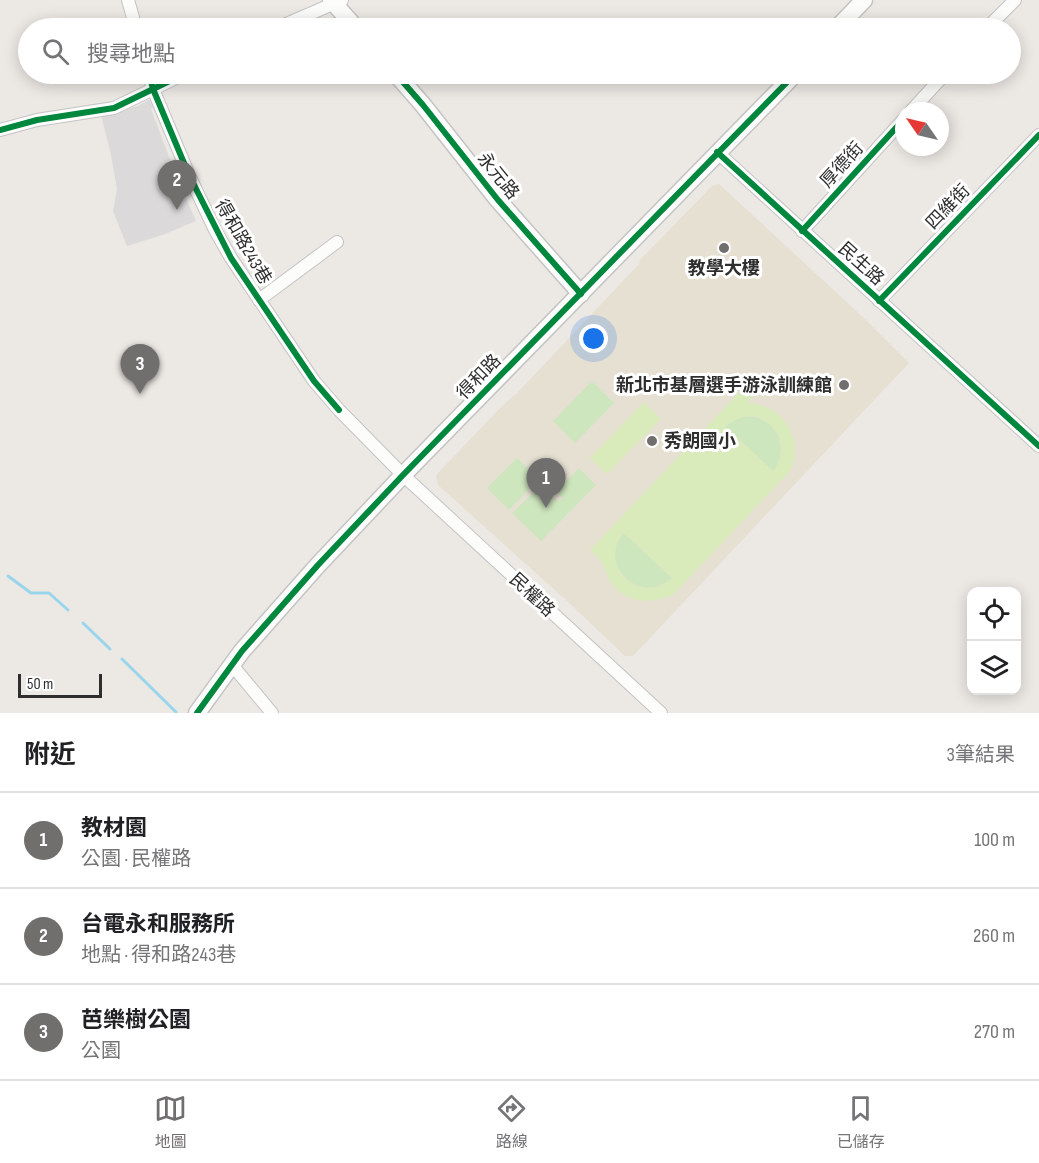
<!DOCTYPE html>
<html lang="zh-TW">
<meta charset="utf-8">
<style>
body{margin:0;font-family:"Sofia Sans Condensed","Noto Sans TC",sans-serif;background:#f6f6f6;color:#202124}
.controls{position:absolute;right:18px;bottom:18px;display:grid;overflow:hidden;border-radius:12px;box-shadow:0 3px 15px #0003}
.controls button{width:54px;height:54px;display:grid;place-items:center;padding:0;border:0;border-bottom:2px solid #e0e0e0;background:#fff;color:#202124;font:30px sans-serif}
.compass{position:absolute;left:895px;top:102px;width:54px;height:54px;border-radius:50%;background:#fff;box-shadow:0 3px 15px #0003;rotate:304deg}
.scale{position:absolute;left:18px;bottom:15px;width:84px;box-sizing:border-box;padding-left:6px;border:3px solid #2e2e2e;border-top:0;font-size:16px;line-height:21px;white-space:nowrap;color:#2e2e2e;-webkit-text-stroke:4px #fff;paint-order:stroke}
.you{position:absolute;left:594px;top:339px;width:21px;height:21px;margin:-15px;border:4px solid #fff;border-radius:50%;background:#1a73e8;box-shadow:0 0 0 9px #1a73e833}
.badge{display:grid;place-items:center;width:39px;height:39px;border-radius:50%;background:#706f6e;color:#fff;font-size:20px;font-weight:700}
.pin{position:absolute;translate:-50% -50px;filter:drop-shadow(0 2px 3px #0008)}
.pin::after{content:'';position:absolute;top:32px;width:21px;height:18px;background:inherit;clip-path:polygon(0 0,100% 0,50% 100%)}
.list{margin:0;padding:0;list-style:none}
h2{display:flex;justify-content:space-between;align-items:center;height:78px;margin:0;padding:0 24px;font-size:26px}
h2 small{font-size:20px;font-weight:400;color:#757577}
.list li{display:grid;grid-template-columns:39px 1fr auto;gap:18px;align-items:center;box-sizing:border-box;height:96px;padding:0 24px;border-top:2px solid #e0e0e0}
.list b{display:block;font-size:22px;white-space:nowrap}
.list p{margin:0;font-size:20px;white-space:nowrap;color:#757577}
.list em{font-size:20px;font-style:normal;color:#757577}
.icon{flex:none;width:33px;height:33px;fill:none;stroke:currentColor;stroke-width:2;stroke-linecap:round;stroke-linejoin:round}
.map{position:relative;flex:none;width:1039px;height:713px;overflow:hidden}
.search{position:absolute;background:#fff;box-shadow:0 3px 15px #0003;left:18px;right:18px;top:18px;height:66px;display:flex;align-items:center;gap:15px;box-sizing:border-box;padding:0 21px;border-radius:33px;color:#757577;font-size:22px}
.sheet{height:366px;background:#fff}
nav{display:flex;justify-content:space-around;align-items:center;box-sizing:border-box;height:84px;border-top:2px solid #e0e0e0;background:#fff;font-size:16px;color:#757577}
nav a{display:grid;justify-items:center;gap:3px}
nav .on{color:#706f6e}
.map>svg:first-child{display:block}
</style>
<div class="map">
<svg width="1039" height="713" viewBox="0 0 1039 713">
<rect width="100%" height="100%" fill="#ece8e4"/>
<path fill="#dcd9db" d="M149,100L153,107L151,109L179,183L196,221L165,234L127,246L113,211L117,189L111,155L101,115L138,106Z"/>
<path fill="#e6e0d3" d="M719,184L865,319L909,363L633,656H625L567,601L438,485L436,475L501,407L518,392L640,263L639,261L712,186Z"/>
<g fill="#cee6be">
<path d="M592,381L614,403L575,443L553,421Z"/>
<path d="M749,416C778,419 790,449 773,471L725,426L735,419Z"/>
<path d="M517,458L539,479L509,510L487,488Z"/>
<path d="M579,468L596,485L541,541L512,513L540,486L559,502L563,498L556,492Z"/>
<path d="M624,533L672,578C640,607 596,564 624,533Z"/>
</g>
<g fill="#d9eabb" fill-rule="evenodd">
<path d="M752,379L761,388L747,403C783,404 805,439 790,471L674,594C651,605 626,604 610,581C607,576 606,569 603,564C601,559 594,554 590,550ZM755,416C780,425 790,450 773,471L725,426L742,417ZM624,533L672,578C639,607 596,564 624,533Z"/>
<path d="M644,402L661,419L607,474L590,458Z"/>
</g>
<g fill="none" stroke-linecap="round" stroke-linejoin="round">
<g stroke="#99d6ec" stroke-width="3">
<path d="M8,576L31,593H49L68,610"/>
<path d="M83,623L110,649"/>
<path d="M122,659L176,712"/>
</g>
<defs>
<g id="street">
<path d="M128,0L136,28"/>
<path d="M277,28L342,0"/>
<path d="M987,28L1015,0"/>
<path d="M149,74L153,89L189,175L215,230L231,258L314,381L339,410L403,475L661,713"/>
<path d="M911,111L945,74"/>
<path d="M0,130L37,120L114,108L184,74"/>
<path d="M717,152L1039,446"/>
<path d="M802,231L904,119"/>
<path d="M259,300L337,242"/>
<path d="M879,301L1039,135"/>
<path d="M232,665L272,713"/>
</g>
<g id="secondary">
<path d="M331,0L356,28"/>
<path d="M837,28L864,0"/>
<path d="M396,74L423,105L498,200L581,294"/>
<path d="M197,713L242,651L318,565L403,475L795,74"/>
</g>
</defs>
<use href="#street" stroke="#c5c4c5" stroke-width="14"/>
<use href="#secondary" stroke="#c5c4c5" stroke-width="19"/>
<use href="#street" stroke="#fcfcfb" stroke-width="12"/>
<use href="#secondary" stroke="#fcfcfb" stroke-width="16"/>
<defs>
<g id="cycleway">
<path d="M149,74L153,89L189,175L231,258L314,381L339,410"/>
<path d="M396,74L423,105L498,200L581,294"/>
<path d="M0,130L37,120L114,108L184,74"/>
<path d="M717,152L1039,446"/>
<path d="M802,231L904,119"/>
<path d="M879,301L1039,135"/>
<path d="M197,713L242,651L318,565L403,475L795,74"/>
</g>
</defs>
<use href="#cycleway" stroke="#fff" stroke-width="10"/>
<use href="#cycleway" stroke="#00873e" stroke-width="6"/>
</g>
<g fill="#706f6e" stroke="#fff" stroke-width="2">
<circle cx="724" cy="248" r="6"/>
<circle cx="844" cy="385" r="6"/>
<circle cx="652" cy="441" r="6"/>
</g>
<g text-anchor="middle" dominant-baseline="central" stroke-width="6" stroke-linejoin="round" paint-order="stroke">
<g font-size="18" fill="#2e2e2e" stroke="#fff">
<text transform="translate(842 165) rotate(-48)">厚德街</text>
<text transform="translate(498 176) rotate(51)">永元路</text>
<text transform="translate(948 207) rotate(-46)">四維街</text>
<text transform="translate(243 242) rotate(60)">得和路243巷</text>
<text transform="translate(861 264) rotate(42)">民生路</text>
<text transform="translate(479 377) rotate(-46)">得和路</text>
<text transform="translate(532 595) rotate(43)">民權路</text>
</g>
<g font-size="18" font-weight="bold" fill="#2e2e2e" stroke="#fff">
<text x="724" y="268">教學大樓</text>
<text x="832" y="385" text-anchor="end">新北市基層選手游泳訓練館</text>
<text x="664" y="441" text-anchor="start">秀朗國小</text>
</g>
</g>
</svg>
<div class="controls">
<button><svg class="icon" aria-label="locate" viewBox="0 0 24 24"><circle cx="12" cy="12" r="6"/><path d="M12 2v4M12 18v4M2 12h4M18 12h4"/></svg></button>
<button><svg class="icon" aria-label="layers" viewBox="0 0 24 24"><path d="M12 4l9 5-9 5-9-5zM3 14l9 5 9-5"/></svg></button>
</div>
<svg class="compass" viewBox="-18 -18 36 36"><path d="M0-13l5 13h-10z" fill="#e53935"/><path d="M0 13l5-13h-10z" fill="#757577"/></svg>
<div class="scale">50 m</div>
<div class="you"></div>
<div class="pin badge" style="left:546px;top:508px">1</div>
<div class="pin badge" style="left:177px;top:210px">2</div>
<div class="pin badge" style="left:140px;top:394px">3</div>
<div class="search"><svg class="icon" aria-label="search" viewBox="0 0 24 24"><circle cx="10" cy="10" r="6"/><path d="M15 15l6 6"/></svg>搜尋地點</div>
</div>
<section class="sheet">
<h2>附近<small>3筆結果</small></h2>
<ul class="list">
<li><span class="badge">1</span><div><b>教材園</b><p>公園 · 民權路</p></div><em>100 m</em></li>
<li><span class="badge">2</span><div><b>台電永和服務所</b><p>地點 · 得和路243巷</p></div><em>260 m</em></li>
<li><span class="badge">3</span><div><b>芭樂樹公園</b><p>公園</p></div><em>270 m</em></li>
</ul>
</section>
<nav>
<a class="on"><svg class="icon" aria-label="map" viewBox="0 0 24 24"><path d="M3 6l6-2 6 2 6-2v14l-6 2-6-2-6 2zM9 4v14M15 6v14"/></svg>地圖</a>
<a><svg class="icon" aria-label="directions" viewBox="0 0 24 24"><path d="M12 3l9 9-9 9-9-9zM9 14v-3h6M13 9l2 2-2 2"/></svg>路線</a>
<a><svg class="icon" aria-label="saved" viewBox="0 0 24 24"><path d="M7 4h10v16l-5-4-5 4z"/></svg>已儲存</a>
</nav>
